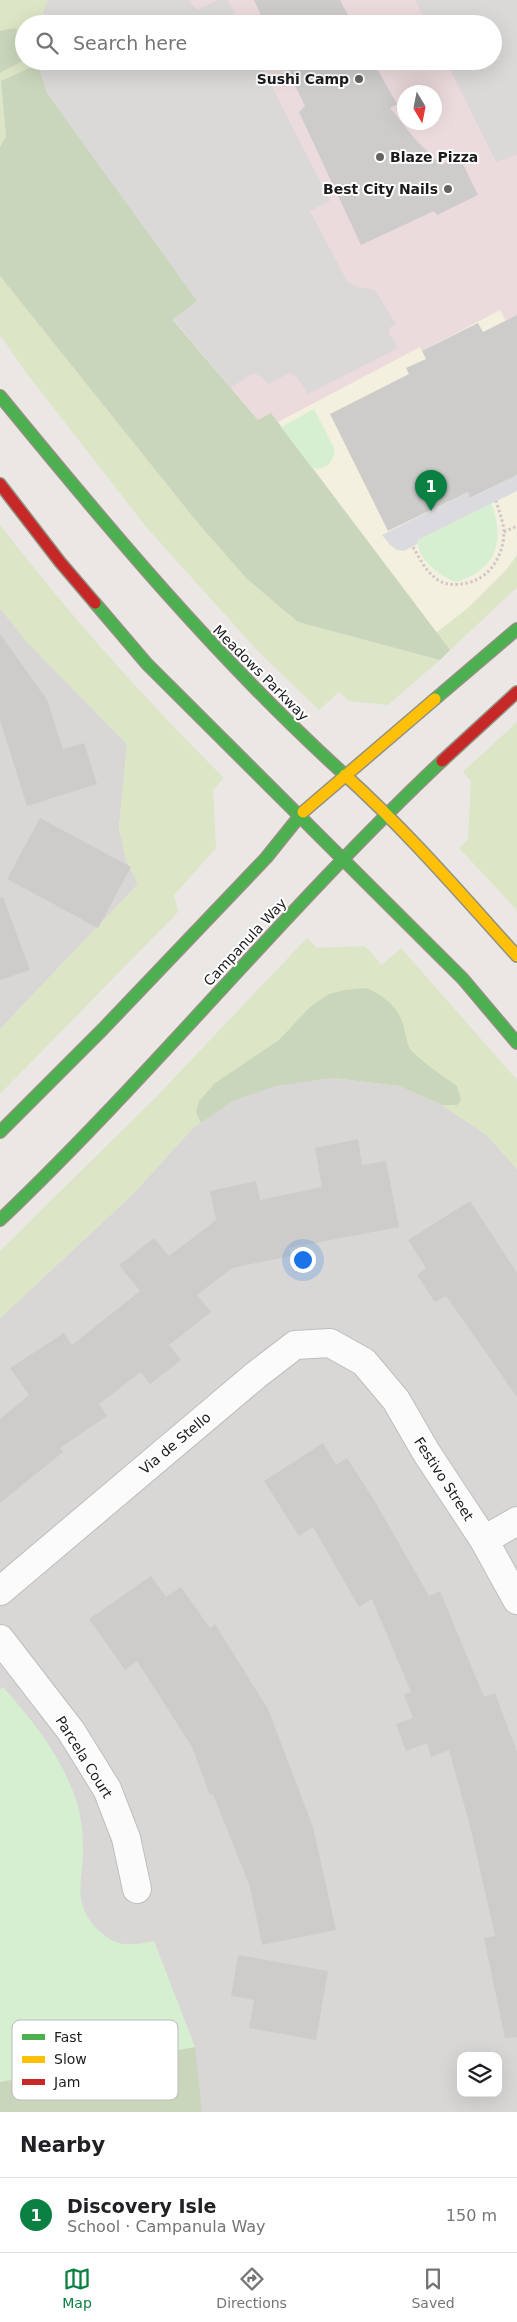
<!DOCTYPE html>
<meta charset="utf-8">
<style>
body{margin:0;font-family:"DejaVu Sans",sans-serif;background:#f2f2f2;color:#202124}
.controls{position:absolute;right:15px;bottom:15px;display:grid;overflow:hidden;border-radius:10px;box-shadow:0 5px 20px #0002}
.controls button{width:45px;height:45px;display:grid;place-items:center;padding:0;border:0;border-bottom:1px solid #e0e0e0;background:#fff;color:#202124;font:25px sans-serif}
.compass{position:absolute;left:397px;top:85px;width:45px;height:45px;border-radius:50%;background:#fff;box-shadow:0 5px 20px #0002;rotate:170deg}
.you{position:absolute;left:302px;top:1259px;width:18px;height:18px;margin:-12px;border:4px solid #fff;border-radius:50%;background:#1a73e8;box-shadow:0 0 0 8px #1a73e833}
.badge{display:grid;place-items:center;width:32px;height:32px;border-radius:50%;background:#0b8043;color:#fff;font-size:16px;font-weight:700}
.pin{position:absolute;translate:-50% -41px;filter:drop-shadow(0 1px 2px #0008)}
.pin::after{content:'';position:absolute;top:26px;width:18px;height:15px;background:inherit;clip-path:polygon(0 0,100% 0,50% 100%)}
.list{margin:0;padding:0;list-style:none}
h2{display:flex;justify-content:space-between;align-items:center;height:65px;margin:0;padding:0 20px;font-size:21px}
h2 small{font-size:16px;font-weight:400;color:#757577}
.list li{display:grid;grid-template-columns:32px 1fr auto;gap:15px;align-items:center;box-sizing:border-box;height:75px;padding:0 20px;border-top:1px solid #e0e0e0}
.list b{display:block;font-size:19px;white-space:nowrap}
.list p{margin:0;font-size:16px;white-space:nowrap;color:#757577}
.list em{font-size:16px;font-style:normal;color:#757577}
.icon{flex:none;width:28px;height:28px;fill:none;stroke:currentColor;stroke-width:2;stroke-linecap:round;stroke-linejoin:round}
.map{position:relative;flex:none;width:517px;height:2112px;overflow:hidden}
.search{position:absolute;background:#fff;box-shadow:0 5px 20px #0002;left:15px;right:15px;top:15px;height:55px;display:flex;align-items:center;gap:12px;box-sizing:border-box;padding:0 18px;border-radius:28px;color:#757577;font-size:19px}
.sheet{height:140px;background:#fff}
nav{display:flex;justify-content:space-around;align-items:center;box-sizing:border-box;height:70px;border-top:1px solid #e0e0e0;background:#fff;font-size:14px;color:#757577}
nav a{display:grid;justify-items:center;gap:2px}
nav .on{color:#0b8043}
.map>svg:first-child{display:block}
</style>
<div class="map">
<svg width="517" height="2112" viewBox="0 0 517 2112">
<rect width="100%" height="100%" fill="#eae7e5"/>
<g fill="#d9d7d6" fill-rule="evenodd">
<path d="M0,608L26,641L127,744L119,828L126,860L138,884L0,1029Z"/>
<path d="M333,1078L399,1086L442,1105L488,1136L517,1169V2112H0V1318L133,1194L193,1128L233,1101L275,1085ZM461,2056H498V2093H461Z"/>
</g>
<path fill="#ecdbdc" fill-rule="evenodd" d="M48,0H517V587L450,650L271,413L258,420L173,319L37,61H493V24H39ZM404,92H434V122H404Z"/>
<path fill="#f4f0e0" d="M500,310L506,321L517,315V555L509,567L466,610L436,633L278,422L420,347L422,351Z"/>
<g fill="#dce5c5">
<path d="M0,0H48L39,24H24V61H37L38,64L1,81L6,137L0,147Z"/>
<path d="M0,276L197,522L247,579L298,622L440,660L388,705L349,701L339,692L319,710L256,649L147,528L28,375L0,335Z"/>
<path d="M0,525C69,614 144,699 224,778L213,790L216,848L174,895L178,912L0,1094V1029L138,884L126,860L119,828L127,744L26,641L0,608Z"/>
<path d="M517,555V587L450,650L436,633C466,610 496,586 517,555Z"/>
<path d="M517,722V910L459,848L468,840L471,781L463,772Z"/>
<path d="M307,938L317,948L365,946L382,965L401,948L517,1080V1169L488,1136L442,1105L399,1086L333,1078L275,1085L233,1101L193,1128L133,1194L0,1318V1251L157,1096Z"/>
</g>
<g fill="#cad6bb">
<path d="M14,28L24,33V60L0,73V31Z"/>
<path d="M38,64L47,93L198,301L173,320L258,420L271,413L450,650L440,660L298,622L247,579L197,522L0,276V147L6,136L1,81Z"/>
<path d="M366,988C383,995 397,1006 403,1024C405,1032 406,1040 409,1047C415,1058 446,1078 457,1086L461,1100L457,1105H442L399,1086L333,1078L275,1086L233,1101L201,1123L196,1112L199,1101L215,1083L279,1040L310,1007L329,994L345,990Z"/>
<path d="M195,2047L202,2112H0V2082Z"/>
</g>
<g fill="#d6efd1">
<path d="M314,409L335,450C333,463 325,471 312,468L281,427Z"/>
<path d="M491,503C506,541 496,570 456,582C441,578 415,557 418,540Z"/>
<path d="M3,1687C32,1720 59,1753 74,1794C81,1812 83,1832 83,1851C83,1869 77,1889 83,1907C88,1923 107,1942 124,1944C134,1945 144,1943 154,1941L195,2047L0,2082V1690Z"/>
</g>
<g fill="#dad9d8">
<path d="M48,0H188L197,10L218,0H228L240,24H39Z"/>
<path d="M415,0H517V155L496,162L446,61H493V24H427Z"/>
<path d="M37,61H259L330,201L310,211L347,281L356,287L375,290L396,324L389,328V333L398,348L308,394L297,377L290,373L268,384L262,377L255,374L250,375L231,388L173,319L197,301L47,93Z"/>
</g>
<path fill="#dbdbdf" d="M517,475V491L418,540L417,544L404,551L397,550L390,545L382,535L468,492L471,498Z"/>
<g fill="#ceccca">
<path d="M254,0H340L349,17L353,15L358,24H265Z"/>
<path d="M283,61H378L379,63L375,65L397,104L390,108L415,139L441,165L459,156L478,195L437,215L434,211L361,245L299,112L305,106Z"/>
<path d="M517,315V475L470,498L468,492L388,531L330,414L409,374L406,368L426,359L422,351L478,323L483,332Z"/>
<path d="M0,634L47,700L63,749L84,743L97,784L27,806L0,720Z"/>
<path d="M40,818L131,867L98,928L7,879Z"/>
<path d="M3,897L30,970L0,980V898Z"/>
<path d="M358,1139L362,1165L386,1161L399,1227L289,1248L291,1256L232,1268L197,1295L211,1312L169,1345L181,1360L150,1384L141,1372L99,1404L107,1416L60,1448L63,1452L0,1503V1419L29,1395L10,1368L64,1333L72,1345L140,1291L119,1265L154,1238L169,1256L216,1220L210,1191L256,1181L260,1200L322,1187L315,1148Z"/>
<path d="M470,1201L517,1273V1397L446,1296L435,1302L417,1275L426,1268L408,1240Z"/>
<path d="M323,1443L336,1465L347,1458L374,1500L429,1596L440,1591L484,1697L495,1693L517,1752V2037L505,2038L484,1938L495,1936L471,1830L449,1750L431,1757L427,1743L406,1751L396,1724L413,1718L404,1695L411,1692L372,1599L359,1607L313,1527L299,1536L264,1481Z"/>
<path d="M151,1576L166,1597L181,1587L210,1628L215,1624L268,1709L313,1827L336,1930L262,1945L250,1887L213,1794L210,1795L192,1747L137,1661L125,1670L89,1619Z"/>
<path d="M238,1955L328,1971L316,2040L249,2028L254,2000L231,1996Z"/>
</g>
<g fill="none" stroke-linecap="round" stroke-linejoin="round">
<defs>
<g id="street">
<path d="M484,1540L517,1521"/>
<path d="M0,1591L256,1375L295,1345L330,1343L364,1362L396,1400L426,1452L484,1540L517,1600"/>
<path d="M0,1639L71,1731L107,1789L126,1838L137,1889"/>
</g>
<g id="fast">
<path d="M0,396C108,528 218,660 345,775"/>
<path d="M95,603L147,664L463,979L517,1043"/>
<path d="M435,699L517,629"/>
<path d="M0,1132L103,1029L266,858L303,812"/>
<path d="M0,1220C154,1073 287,907 442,761"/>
</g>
<g id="slow">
<path d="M345,775C407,831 461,894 517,956"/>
<path d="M303,812L435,699"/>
</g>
<g id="jam">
<path d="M0,484L60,562L95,603"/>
<path d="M442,761L517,692"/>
</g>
</defs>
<use href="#street" stroke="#c0bebd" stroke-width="30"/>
<use href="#fast" stroke="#93907f" stroke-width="14"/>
<use href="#slow" stroke="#93907f" stroke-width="14"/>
<use href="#jam" stroke="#93907f" stroke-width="14"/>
<g stroke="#d4c6c6" stroke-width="3" stroke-dasharray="2.5 2.5" stroke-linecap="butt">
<path d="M504,532L517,526"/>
<path d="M413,547C420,559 426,572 438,580C447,586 457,585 467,583C491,578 504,554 504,531C503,521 499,511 496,501"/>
</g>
<use href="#street" stroke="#fcfbfb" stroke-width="28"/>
<use href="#fast" stroke="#4caf50" stroke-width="11"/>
<use href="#slow" stroke="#ffc107" stroke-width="11"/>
<use href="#jam" stroke="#c62828" stroke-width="11"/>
</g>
<g fill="#646362" stroke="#fff" stroke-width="2">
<circle cx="359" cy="79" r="5"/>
<circle cx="380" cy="157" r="5"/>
<circle cx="448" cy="189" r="5"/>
</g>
<g text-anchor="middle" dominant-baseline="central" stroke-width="4" stroke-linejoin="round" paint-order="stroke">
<g font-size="14" font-weight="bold" fill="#1c1c1c" stroke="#fff" text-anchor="end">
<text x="349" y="79">Sushi Camp</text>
<text x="390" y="157" text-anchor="start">Blaze Pizza</text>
<text x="438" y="189">Best City Nails</text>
</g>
<g font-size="14" fill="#1c1c1c" stroke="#fff">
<text transform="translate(261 673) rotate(45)">Meadows Parkway</text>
<text transform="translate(245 942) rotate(-47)">Campanula Way</text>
<text transform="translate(175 1443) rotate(-40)">Via de Stello</text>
<text transform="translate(444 1479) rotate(57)">Festivo Street</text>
<text transform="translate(84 1757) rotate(58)">Parcela Court</text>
</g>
</g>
<rect x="12" y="2020" width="166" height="80" rx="8" fill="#fff" stroke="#bbb" stroke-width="1"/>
<rect x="22" y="2034" width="23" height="6" fill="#4caf50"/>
<rect x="22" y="2056" width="23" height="7" fill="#ffc107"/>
<rect x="22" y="2079" width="23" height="6" fill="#c62828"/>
<g font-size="14" fill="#1c1c1c">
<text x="54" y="2042">Fast</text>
<text x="54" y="2064">Slow</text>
<text x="54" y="2087">Jam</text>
</g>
</svg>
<div class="controls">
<button><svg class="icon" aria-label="layers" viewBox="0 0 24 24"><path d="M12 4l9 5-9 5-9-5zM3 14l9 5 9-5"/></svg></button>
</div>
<svg class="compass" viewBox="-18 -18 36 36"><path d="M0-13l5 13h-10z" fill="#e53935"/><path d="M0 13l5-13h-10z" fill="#757577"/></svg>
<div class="you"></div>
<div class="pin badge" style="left:431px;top:511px">1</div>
<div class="search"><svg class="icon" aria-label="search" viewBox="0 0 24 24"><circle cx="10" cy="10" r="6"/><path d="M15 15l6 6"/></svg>Search here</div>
</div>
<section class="sheet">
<h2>Nearby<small></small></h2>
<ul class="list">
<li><span class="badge">1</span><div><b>Discovery Isle</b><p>School · Campanula Way</p></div><em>150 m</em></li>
</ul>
</section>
<nav>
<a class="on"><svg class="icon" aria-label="map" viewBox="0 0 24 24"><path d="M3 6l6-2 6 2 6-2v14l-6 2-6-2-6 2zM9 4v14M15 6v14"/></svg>Map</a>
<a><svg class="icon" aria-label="directions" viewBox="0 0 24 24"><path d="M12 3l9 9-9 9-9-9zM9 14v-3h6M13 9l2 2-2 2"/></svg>Directions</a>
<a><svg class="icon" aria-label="saved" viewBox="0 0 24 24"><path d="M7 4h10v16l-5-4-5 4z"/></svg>Saved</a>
</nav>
